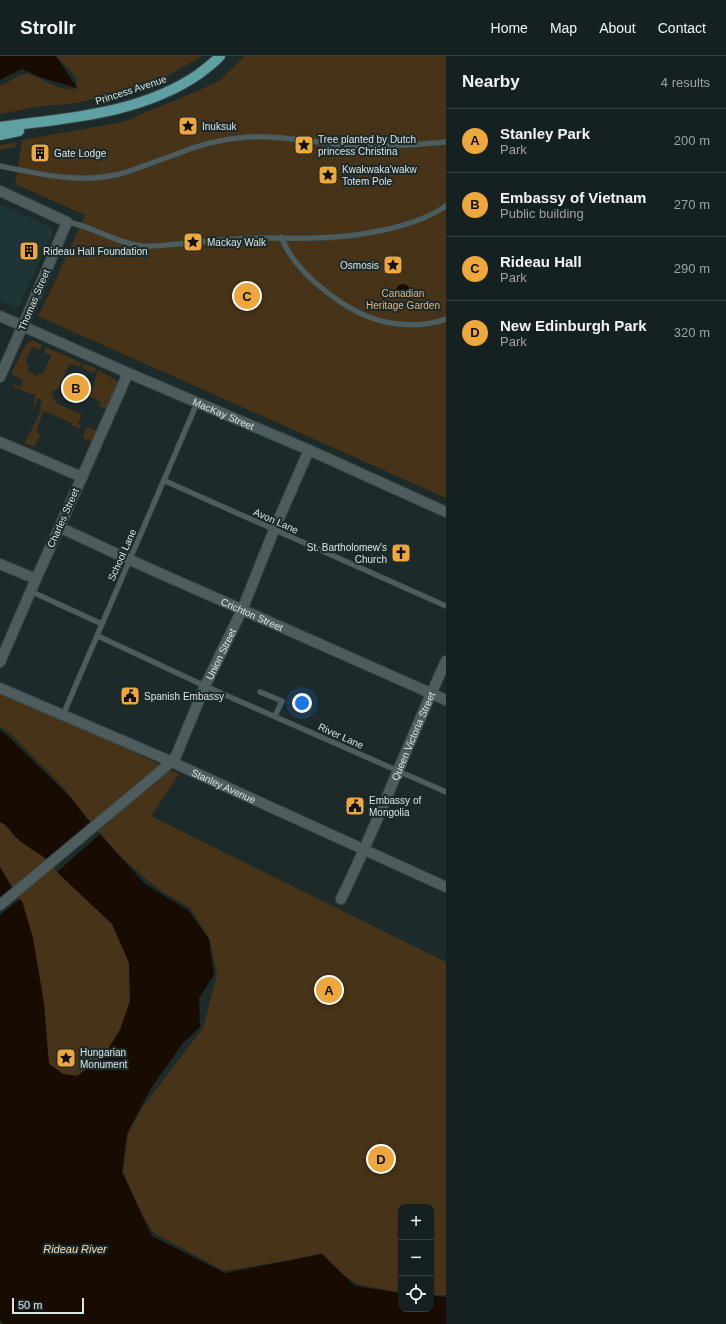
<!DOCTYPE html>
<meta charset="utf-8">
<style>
body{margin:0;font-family:Helvetica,sans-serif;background:#222d2d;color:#f1f3f6}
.controls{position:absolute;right:12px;bottom:12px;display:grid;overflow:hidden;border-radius:8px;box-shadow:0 1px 3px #0004}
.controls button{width:36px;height:36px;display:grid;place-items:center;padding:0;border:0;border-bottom:1px solid #343e3e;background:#152020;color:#f1f3f6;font:20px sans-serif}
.scale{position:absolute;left:12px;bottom:10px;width:72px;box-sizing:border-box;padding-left:4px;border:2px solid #dbe4e4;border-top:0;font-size:11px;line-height:14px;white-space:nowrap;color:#dbe4e4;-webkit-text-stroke:3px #1c2a2a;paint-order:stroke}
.you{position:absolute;left:302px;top:647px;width:14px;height:14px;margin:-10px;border:3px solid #fff;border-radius:50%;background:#1a73e8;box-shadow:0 0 0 6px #1a73e833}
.badge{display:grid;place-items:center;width:26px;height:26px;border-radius:50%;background:#eea73d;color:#111;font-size:13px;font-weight:700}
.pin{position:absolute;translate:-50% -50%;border:2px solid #fff;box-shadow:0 1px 4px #0006}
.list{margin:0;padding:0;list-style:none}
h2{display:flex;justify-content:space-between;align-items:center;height:52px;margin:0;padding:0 16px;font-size:17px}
h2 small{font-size:13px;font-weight:400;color:#9da3a5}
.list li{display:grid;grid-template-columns:26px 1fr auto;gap:12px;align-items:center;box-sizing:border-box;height:64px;padding:0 16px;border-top:1px solid #343e3e}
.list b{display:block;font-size:15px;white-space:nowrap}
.list p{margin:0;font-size:13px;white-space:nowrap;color:#9da3a5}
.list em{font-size:13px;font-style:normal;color:#9da3a5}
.icon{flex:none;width:22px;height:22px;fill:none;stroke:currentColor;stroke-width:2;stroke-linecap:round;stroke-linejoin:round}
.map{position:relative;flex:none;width:446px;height:1268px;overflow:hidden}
header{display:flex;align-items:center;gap:24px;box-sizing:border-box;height:56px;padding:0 20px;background:#152020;border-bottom:1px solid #343e3e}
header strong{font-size:19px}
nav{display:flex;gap:22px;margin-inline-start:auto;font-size:14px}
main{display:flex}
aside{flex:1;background:#152020}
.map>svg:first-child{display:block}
</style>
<header>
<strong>Strollr</strong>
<nav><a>Home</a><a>Map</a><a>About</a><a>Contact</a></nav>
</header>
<main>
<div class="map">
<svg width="446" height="1268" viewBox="0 0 446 1268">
<rect width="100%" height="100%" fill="#1c2a2a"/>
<path fill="#1e3435" d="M0,148L51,171L53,177L18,252L0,244Z"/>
<g fill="#463318">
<path d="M56,0H202L150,30L76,47L36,51L0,58V29C9,28 16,18 26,18C40,19 60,38 77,32L76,21Z"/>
<path d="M245,0H446V442L38,260C55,227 69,193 85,159L15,128L22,84L123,66L218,26Z"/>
<path d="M17,86L16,91L0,94V89Z"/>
<path d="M33,284L42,289L40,294L32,291L25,306L28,307L27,310L29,311L27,315L37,320L39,317L43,318L51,300L44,296L46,291L82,307L80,311L73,308L69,309L59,331L53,335L52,338L56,347L82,359L78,367L81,369L79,373L72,369V367L44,355L37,371L38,372L36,376L40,378L35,391L25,387L41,354L40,351L42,344L38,342L35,350H33L35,344L34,343L36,338H34L33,339L12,330L13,328L20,331L23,324L11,318L26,288Z"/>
<path d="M84,308L96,312L94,317L82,312Z"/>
<path d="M98,314L118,325L106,353L99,350L100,345L91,341L89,338L94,329L96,319Z"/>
<path d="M87,371L97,375L92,386L83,382Z"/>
<path d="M0,636L58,659L179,718L151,760L446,906V1239H431V1151H401V1237L357,1228L340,1217L322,1197L285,1205L224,1215L154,1177L143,1161L123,1116L128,1078L142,1052L203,972L217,919L210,884L190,852L158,833L120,800L91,767L64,732L9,676L0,671Z"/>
<path d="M0,766C8,769 12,778 18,783C30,794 50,801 57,816L113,869L129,907L130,945L120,974L103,1001L77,1020L63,1018L49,1008L19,843L0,811Z"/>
</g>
<g fill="#180b00">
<path d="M0,0H56L77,32L39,21L22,13L0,24Z"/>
<circle cx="403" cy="235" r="7"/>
<path d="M0,674L6,678L70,741L98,776L145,828L189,855L209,883L214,919L199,942L200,971L183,987L151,1032L127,1077L122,1116L152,1180L225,1217L322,1198L355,1230L401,1237V1253H431V1240L446,1241V1268H3L0,1264V811L19,843L22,845L33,882L44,947L49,1008L63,1018L77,1020L103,1001L120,974L130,945L129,907L112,868L57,816C50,801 30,794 18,783C12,778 8,769 0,766Z"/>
</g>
<g fill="#1c2a2a">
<path d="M91,767L100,778L57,816L47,805Z"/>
<path d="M13,832L20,843L0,859V843Z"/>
</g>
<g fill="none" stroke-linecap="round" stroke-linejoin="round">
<defs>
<g id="lane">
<path d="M0,110C40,118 79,128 120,118C137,113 154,106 171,100C195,90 221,83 247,81C277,79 313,86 343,89C378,92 412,89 446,86"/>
<path d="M67,166C93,170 115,187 142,190C154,191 166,189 178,188C197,186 216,184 236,183C262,181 288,183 315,182C355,181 412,173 446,150"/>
<path d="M281,181C296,219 351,261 391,267C409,270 429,269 446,263"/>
<path d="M165,425L446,550"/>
<path d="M30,535L102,568"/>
<path d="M98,580L205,630L446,736"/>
<path d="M260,636L282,645L275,660"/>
<path d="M63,659L197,347"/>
</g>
<g id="street">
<path d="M0,135L67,166L27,260L0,321"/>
<path id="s1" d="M0,260L128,317L309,394L446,456"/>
<path d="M82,421L128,317"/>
<path d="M0,606L36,523"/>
<path id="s2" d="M0,632L163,702L446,831"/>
<path id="s3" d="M341,843C379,765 409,684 446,605"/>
<path id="s4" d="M0,849L163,713L176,700L178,695L205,630L242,554L274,474L309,394"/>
</g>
<g id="secondary">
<path d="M0,386L82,421L36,523L0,508"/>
<path id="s5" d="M59,471L130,504L446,644"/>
</g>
<g id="primary">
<path d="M0,71C67,62 141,58 199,18C206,12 214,7 220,0"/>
<path d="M0,79L19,75"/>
</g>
</defs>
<use href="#lane" stroke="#394445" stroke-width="6"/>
<use href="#street" stroke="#394445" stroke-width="12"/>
<use href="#secondary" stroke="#394445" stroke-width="12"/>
<use href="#primary" stroke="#394445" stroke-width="12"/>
<use href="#lane" stroke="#4d5c5c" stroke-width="5"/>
<use href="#street" stroke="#4d5c5c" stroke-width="10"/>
<use href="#secondary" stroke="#4d5c5c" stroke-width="10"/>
<use href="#primary" stroke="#5fa1a3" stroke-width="10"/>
</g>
<defs>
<symbol id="sight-square" viewBox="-11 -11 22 22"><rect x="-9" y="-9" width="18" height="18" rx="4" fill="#eea73d" stroke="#1c2a2a"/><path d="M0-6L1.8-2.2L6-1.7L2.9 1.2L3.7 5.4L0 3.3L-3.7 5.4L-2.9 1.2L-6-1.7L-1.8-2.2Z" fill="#111"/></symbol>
<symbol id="building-square" viewBox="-11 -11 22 22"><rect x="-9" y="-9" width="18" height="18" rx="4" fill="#eea73d" stroke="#1c2a2a"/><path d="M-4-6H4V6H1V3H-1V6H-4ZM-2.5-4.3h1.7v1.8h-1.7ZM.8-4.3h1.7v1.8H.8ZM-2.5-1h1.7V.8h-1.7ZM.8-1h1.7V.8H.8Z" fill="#111"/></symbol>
<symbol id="church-square" viewBox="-11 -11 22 22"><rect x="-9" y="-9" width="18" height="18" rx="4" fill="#eea73d" stroke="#1c2a2a"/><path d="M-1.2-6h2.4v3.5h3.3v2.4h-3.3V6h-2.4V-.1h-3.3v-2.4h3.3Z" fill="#111"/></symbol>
<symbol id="civic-square" viewBox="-11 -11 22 22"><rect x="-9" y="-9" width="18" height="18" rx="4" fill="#eea73d" stroke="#1c2a2a"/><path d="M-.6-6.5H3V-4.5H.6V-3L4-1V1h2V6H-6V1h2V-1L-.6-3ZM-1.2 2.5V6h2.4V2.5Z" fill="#111"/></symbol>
</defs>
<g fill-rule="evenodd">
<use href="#sight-square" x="177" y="59" width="22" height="22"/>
<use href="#sight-square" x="293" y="78" width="22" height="22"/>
<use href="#building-square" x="29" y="86" width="22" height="22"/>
<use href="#sight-square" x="317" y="108" width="22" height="22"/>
<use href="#sight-square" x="182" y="175" width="22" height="22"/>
<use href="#building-square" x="18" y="184" width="22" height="22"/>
<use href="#sight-square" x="382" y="198" width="22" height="22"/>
<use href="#church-square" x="390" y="486" width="22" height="22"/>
<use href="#civic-square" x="119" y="629" width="22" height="22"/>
<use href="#civic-square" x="344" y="739" width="22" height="22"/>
<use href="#sight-square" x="55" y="991" width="22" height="22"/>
</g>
<g text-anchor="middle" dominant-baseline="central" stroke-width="4" stroke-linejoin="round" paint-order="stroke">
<g font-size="10" fill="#dbe4e4" stroke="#1c2a2a">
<text transform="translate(131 34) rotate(-18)">Princess Avenue</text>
<text transform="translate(34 244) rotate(-67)">Thomas Street</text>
<text stroke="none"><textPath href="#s1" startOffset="244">MacKay Street</textPath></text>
<text transform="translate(63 462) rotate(-66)">Charles Street</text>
<text transform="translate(276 465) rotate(24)">Avon Lane</text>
<text transform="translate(122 499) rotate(-66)">School Lane</text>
<text stroke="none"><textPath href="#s5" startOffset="212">Crichton Street</textPath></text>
<text stroke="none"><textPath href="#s4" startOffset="342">Union Street</textPath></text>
<text transform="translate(341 680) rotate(24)">River Lane</text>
<text stroke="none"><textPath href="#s3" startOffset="178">Queen Victoria Street</textPath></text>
<text stroke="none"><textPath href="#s2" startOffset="244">Stanley Avenue</textPath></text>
</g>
<g font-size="10" fill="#dbe4e4" stroke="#1c2a2a" text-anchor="start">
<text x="202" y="70">Inuksuk</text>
<text x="318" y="83">Tree planted by Dutch<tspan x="318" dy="12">princess Christina</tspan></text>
<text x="54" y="97">Gate Lodge</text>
<text x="342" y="113">Kwakwaka'wakw<tspan x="342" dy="12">Totem Pole</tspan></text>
<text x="207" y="186">Mackay Walk</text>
<text x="43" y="195">Rideau Hall Foundation</text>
<text x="379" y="209" text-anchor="end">Osmosis</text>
<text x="387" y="491" text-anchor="end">St. Bartholomew's<tspan x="387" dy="12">Church</tspan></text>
<text x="144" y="640">Spanish Embassy</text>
<text x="369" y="744">Embassy of<tspan x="369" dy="12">Mongolia</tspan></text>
<text x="80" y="996">Hungarian<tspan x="80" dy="12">Monument</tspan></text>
</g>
<g font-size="10" fill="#e4b578" stroke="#1c2a2a">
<text x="403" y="237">Canadian<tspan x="403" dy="12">Heritage Garden</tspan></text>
</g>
<g font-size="11" font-style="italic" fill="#faddb9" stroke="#1c2a2a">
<text x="75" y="1193">Rideau River</text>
</g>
</g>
</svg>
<div class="controls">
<button>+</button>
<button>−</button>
<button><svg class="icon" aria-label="locate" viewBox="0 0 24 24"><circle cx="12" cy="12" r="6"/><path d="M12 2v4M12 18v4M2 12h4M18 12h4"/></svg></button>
</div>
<div class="scale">50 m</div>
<div class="you"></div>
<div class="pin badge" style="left:329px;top:934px">A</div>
<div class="pin badge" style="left:76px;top:332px">B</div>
<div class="pin badge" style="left:247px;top:240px">C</div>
<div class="pin badge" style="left:381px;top:1103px">D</div>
</div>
<aside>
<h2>Nearby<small>4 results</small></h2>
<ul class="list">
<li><span class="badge">A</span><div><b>Stanley Park</b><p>Park</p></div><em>200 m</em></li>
<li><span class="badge">B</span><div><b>Embassy of Vietnam</b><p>Public building</p></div><em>270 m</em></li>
<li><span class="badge">C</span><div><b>Rideau Hall</b><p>Park</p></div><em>290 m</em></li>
<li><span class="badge">D</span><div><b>New Edinburgh Park</b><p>Park</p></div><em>320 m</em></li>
</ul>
</aside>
</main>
